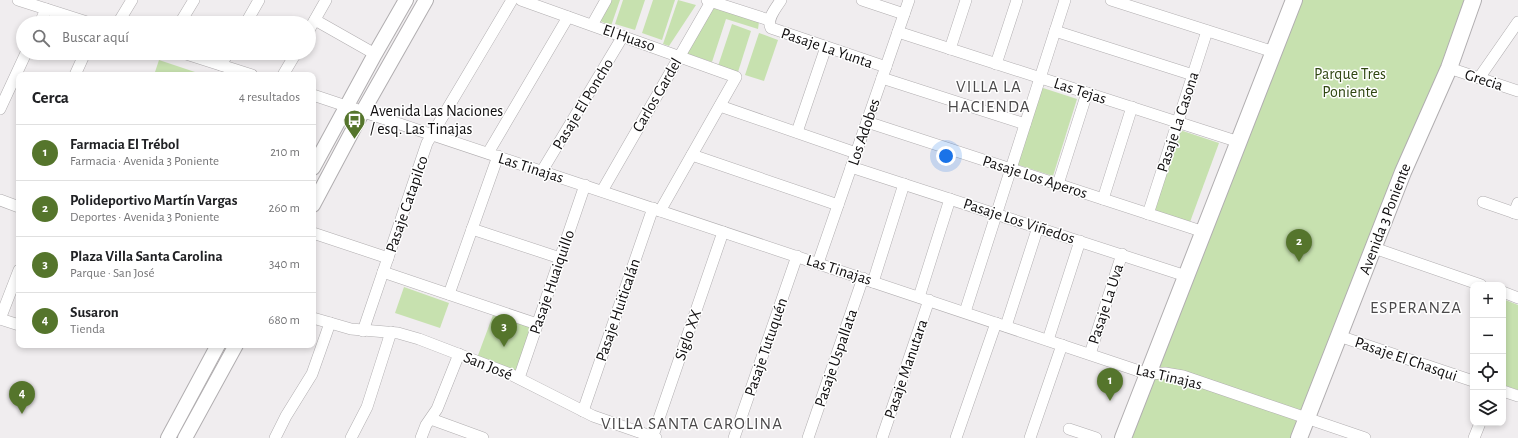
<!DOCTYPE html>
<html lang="es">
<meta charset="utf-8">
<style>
body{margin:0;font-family:"Alegreya Sans",sans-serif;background:#f2f2f2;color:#202124}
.controls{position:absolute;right:12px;bottom:12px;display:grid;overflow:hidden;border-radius:8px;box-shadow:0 2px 6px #0003}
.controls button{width:36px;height:36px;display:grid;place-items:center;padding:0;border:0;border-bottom:1px solid #e0e0e0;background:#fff;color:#202124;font:20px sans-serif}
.you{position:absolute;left:946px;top:156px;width:14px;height:14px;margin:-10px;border:3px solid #fff;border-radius:50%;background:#1a73e8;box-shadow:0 0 0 6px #1a73e833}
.badge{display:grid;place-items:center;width:26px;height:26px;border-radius:50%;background:#55752c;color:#fff;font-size:13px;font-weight:700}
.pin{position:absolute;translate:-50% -33px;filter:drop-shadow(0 1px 2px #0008)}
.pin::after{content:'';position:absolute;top:21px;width:14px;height:12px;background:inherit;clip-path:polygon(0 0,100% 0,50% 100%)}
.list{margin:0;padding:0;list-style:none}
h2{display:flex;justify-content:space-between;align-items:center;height:52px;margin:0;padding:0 16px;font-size:17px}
h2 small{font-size:13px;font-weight:400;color:#757577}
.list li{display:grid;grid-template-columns:26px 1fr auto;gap:12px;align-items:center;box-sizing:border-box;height:56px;padding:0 16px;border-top:1px solid #e0e0e0}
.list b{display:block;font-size:15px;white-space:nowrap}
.list p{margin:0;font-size:13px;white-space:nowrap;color:#757577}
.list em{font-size:13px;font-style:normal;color:#757577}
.icon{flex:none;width:22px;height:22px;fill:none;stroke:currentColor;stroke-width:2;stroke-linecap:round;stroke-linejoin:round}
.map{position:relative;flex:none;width:1518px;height:438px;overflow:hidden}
.search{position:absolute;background:#fff;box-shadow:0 2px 6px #0003;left:16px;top:16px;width:300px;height:44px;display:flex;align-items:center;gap:10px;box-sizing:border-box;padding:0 14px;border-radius:22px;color:#757577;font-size:15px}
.panel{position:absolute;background:#fff;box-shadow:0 2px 6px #0003;left:16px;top:72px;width:300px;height:276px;border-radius:8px}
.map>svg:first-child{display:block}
</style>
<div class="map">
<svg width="1518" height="438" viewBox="0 0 1518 438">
<rect width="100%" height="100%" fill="#f0edef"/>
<g fill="#c7e1af">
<path d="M610,0H620L611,26L598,20Z"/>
<path d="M623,0H645L635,30L615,24Z"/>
<path d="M653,0H675L662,40L642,33Z"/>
<path d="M678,0L696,5L669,46L663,44Z"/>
<path d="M1297,0H1466L1444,65L1294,438H1126Z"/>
<path d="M713,7L759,22L758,29L726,19L712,62L685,53Z"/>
<path d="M732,24L751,31L738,72L718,66Z"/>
<path d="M759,33L778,40L764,81L745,75Z"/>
<path d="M159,60L204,75H154Z"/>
<path d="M1040,87L1077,99L1053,176L1015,164Z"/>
<path d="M1180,130L1219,143L1190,222L1154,210Z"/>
<path d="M404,287L449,303L440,328L395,313Z"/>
<path d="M1503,299L1518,305V390L1503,385Z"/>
<path d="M493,315L532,328L517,373L477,358Z"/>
</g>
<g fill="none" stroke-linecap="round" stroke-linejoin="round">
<defs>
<g id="minor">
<path d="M18,0L90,23"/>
<path d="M521,0L736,77L660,211"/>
<path d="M707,0L769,20"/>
<path d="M781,0C776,8 766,19 771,28L886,67"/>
<path d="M862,0L904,14"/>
<path d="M1111,0L1274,52"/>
<path d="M315,20L375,54"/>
<path d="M40,23L46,9"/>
<path d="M118,23L132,0"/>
<path d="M180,23L194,0"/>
<path d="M246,23L259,0"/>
<path d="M592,25L606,0"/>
<path d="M309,30L326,0"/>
<path d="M1055,31L1193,75"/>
<path d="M898,32L1239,142"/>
<path d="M950,49L966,0"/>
<path d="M183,53L252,75"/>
<path d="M996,64L1017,0"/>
<path d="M221,65L228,53"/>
<path d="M1449,68L1518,91"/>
<path d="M75,75L85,53"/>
<path d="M283,75L296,53"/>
<path d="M882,78L1025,124"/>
<path d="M1479,78L1518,22"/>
<path d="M313,95L1148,374L1165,373L1183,376L1365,438"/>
<path d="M720,106L856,153"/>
<path d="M0,109L26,53"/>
<path d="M867,122L1204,232"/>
<path d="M797,132L826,47"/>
<path d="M488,153L568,17"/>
<path d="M692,155L838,205"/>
<path d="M851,167L1186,276"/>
<path d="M542,171L623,36"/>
<path d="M1058,184L1087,93"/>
<path d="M602,191L712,0"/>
<path d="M1103,199L1132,107"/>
<path d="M0,200L19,207"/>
<path d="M1483,202L1518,214"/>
<path d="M1514,213L1518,203"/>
<path d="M1148,214L1207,31"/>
<path d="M472,229L560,258"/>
<path d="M313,233L388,258"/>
<path d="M1374,248L1481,285"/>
<path d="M818,263L909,0"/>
<path d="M383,272L537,324"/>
<path d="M873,282L904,184"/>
<path d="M1503,292L1518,298"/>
<path d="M449,294L498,156"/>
<path d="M919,297L950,199"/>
<path d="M965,312L1065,0"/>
<path d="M313,318L351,329L398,333L419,339L510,374L593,416L656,438"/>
<path d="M0,319L19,270"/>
<path d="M0,319L19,325"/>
<path d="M1006,326L1038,227"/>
<path d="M363,331L427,143L512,0"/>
<path d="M1339,336L1473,381"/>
<path d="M1048,340L1080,241"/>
<path d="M1090,354L1122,254"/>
<path d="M519,378L585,185"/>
<path d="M1503,391L1518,396"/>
<path d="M583,411L653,208"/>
<path d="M431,419L483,438"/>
<path d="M1069,429L1096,438"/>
<path d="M275,438L286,416L312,374L330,323"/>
<path d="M351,438L367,407L391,332"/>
<path d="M421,438L426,425L437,409L459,354"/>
<path d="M650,438L655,430L723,232"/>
<path d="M734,438L797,256"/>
<path d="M808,438L863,278"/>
<path d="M882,438L929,300"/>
<path d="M956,438L996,323"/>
<path d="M1030,438L1062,345"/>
<path d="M1474,438L1480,423"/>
</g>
<g id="tertiary">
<path d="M313,168L375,54L406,0"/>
<path d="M313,205L363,111L426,0"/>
<path d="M168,438L218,345"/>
<path d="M185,438L236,345"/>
</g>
<g id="secondary">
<path d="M1123,438L1294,0"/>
<path d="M1299,438L1403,172L1449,68L1473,0"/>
</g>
</defs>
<use href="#minor" stroke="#b1aeb0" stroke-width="12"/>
<use href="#tertiary" stroke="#b1aeb0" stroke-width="16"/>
<use href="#secondary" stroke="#b1aeb0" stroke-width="18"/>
<use href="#minor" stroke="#fff" stroke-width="11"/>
<use href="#tertiary" stroke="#fff" stroke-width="14"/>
<use href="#secondary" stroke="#fff" stroke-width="16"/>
</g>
<defs>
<symbol id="bus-pin" viewBox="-11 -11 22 30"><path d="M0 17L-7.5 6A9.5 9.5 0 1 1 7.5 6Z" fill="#55752c" stroke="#fff"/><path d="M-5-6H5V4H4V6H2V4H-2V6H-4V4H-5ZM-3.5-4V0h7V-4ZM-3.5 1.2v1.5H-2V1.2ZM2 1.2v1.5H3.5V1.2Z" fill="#fff"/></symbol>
</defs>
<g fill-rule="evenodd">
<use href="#bus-pin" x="342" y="108" width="25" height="34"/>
</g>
<g text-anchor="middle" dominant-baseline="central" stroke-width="3" stroke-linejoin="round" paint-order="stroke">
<g font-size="16" fill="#100e0f" stroke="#fff">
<text transform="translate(629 38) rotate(19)">El Huaso</text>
<text transform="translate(827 48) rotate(19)">Pasaje La Yunta</text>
<text transform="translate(1484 80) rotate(18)">Grecia</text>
<text transform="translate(1080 91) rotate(18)">Las Tejas</text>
<text transform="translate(657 95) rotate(-60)">Carlos Gardel</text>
<text transform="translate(583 104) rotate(-59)">Pasaje El Poncho</text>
<text transform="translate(1178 122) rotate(-72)">Pasaje La Casona</text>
<text transform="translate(864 132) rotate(-71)">Los Adobes</text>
<text transform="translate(531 168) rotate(18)">Las Tinajas</text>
<text transform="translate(1035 177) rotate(18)">Pasaje Los Aperos</text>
<text transform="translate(407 204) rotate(-71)">Pasaje Catapilco</text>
<text transform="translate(1385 219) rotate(-69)">Avenida 3 Poniente</text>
<text transform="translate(1019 221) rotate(18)">Pasaje Los Viñedos</text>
<text transform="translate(839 270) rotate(18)">Las Tinajas</text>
<text transform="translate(552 282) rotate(-71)">Pasaje Huaiquillo</text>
<text transform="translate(1106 304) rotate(-72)">Pasaje La Uva</text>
<text transform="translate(618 310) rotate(-71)">Pasaje Huiticalán</text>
<text transform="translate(688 335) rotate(-71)">Siglo XX</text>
<text transform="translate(766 347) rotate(-71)">Pasaje Tutuquén</text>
<text transform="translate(836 358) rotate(-71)">Pasaje Uspallata</text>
<text transform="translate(1406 359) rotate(19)">Pasaje El Chasqui</text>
<text transform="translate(488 366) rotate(22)">San José</text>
<text transform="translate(906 369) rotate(-71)">Pasaje Manutara</text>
<text transform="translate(1169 377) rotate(13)">Las Tinajas</text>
</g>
<g font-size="16" fill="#304712" stroke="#fff">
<text x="1350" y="74">Parque Tres<tspan x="1350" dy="18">Poniente</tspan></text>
</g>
<g font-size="16" fill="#100e0f" stroke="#fff" text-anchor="start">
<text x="370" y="111">Avenida Las Naciones<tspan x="370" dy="18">/ esq. Las Tinajas</tspan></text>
</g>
<g font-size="17" letter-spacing="1" fill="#4b494a" stroke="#fff">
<text x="989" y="86">VILLA LA<tspan x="989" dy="20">HACIENDA</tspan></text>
<text x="1416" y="307">ESPERANZA</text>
<text x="692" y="423">VILLA SANTA CAROLINA</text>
</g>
</g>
</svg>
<div class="controls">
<button>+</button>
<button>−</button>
<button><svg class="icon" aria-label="locate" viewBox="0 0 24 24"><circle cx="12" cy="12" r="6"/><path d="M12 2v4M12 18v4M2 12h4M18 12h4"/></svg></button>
<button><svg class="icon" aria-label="layers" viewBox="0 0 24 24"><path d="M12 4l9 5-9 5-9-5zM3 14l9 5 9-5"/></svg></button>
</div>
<div class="you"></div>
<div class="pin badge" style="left:1110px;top:401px">1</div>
<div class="pin badge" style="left:1299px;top:262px">2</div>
<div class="pin badge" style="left:504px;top:347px">3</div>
<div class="pin badge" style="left:22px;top:414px">4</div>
<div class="search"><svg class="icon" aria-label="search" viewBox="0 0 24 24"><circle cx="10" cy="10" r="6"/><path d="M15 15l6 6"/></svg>Buscar aquí</div>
<section class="panel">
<h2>Cerca<small>4 resultados</small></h2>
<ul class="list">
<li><span class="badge">1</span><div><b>Farmacia El Trébol</b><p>Farmacia · Avenida 3 Poniente</p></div><em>210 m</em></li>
<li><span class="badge">2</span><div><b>Polideportivo Martín Vargas</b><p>Deportes · Avenida 3 Poniente</p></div><em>260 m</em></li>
<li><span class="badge">3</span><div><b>Plaza Villa Santa Carolina</b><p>Parque · San José</p></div><em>340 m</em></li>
<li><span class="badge">4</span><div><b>Susaron</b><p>Tienda</p></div><em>680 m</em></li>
</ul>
</section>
</div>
